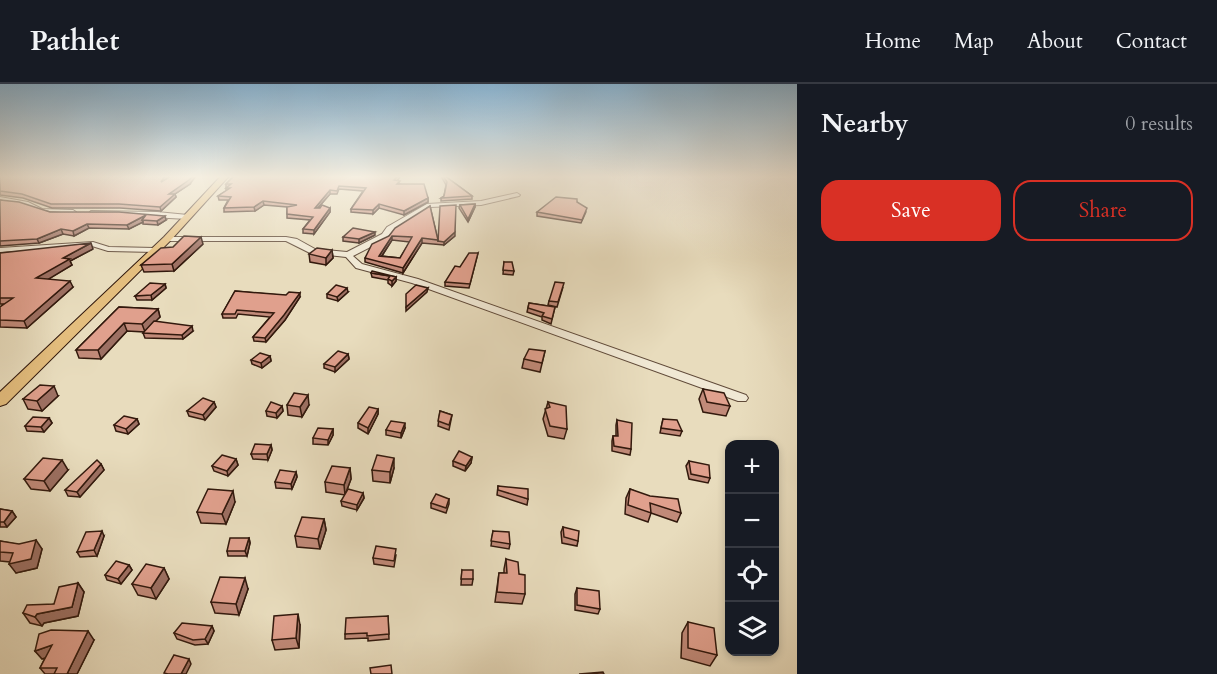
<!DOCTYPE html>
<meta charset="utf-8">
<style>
body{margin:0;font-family:Cardo,serif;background:#20242c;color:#f1f3f6}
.controls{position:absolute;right:18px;bottom:18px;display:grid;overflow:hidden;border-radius:12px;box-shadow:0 3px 9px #0003}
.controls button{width:54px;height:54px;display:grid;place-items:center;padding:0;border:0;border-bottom:2px solid #363941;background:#171b24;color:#f1f3f6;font:30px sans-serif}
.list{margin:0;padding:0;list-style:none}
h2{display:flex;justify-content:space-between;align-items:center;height:78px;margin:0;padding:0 24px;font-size:26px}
h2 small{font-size:20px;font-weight:400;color:#9ea1a6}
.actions{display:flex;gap:12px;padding:18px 24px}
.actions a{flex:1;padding:14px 0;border:2px solid #d93025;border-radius:18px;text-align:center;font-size:21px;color:#d93025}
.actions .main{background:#d93025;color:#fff}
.icon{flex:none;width:33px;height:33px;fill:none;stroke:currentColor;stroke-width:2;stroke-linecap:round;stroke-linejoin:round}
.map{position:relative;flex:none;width:797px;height:590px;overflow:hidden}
header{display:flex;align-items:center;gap:36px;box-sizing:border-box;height:84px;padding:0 30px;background:#171b24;border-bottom:2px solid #363941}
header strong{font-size:28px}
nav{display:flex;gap:33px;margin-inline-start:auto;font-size:21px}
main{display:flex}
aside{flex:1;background:#171b24}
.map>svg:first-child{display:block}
</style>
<header>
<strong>Pathlet</strong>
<nav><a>Home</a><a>Map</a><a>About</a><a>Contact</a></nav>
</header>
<main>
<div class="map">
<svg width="797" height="590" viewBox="0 0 797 590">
<rect width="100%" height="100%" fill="#e8dcbd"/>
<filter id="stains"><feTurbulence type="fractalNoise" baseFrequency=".00333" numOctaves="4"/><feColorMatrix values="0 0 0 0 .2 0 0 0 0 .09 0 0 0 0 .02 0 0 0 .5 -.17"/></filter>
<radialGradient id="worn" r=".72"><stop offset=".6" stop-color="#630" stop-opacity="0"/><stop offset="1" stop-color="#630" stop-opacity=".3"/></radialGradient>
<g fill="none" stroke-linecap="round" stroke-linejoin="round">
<defs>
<g id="minor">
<path d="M517,109L520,111L519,112L481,121L430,123L393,147L388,154L353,172L362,180L418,195L746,311L748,314L746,317H738L412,199L356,184L346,173L310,169L286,157H167L163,155L167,153H286L297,155L315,165L347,168L382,150L387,143L427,120L481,117Z"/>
<path d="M0,113L28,118L42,125L73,126L76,128L73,130L41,129L24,121L0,117Z"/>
<path d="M91,127L157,128L188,131L191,133L188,135L93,130L90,128Z"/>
<path d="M93,158L109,163L155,164L159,166L155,168L108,167L92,162L0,168V164Z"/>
</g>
<path id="major" d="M221,92H229L170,157L6,320L0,322V308L164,153Z"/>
</defs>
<use href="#minor" stroke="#604a39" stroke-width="2"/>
<use href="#major" stroke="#32190d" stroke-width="2"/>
<use href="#minor" fill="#f0e8d4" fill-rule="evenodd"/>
<use href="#major" fill="#e4be7e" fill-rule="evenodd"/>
</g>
<g fill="#c18a79" stroke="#32190d" stroke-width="1.5" fill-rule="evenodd">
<path d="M0,92H168L166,95L190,100L175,110L176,113L161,127L120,124H52L23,114L0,111Z"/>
<path d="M234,92H401L397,97L400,100L428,114V118L404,131L379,124L373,130L351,128V125L363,107L339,105L337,110H330L318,124H330V128L314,150L303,149V145L310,136L287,134V123L264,121L255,127L224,128V124L228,116H219L218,112L226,107V100Z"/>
<path d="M441,92H445L472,112V115L441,117V114L444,112L446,101Z"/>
<path d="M0,116L50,128L166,136L158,141L143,140V138L129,145L89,144L74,152L63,150L39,159L0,162Z"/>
<path d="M577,118L586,128L581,139L537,132V128Z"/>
<path d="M475,120V123L468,138L459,124L460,121Z"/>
<path d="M430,122L438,157L455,152L444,161L422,159L403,189L365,178V174L389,152ZM392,156L410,158L400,174L382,172Z"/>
<path d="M375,151L359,159L343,157V153Z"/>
<path d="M203,160L174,187L144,188L141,181Z"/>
<path d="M93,165L70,177L72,181L48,195L73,203L27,244L0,243V223L4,220H0V169Z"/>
<path d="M332,166L333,174L326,181L310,178L309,170Z"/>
<path d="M478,169L469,204L445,202V198L460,183Z"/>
<path d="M504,178L514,187L513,191L503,190Z"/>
<path d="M371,189L396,193V197L392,202L388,199V196L372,193Z"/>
<path d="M165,200L166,204L152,216H137L135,212Z"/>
<path d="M563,203L557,223L548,221L549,217Z"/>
<path d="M235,207L300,213L285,236L266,258L254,257L253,253L270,233L238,230L236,234H223L222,230Z"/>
<path d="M348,208L338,217L327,214V210Z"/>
<path d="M529,219L555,223L551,240L542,236V233L527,228Z"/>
<path d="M119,223L158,225L160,233L155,237L193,247L183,255L145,254L143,249L144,248L127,247L101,275L79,274L76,266Z"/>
<path d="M545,267L540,288L522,284L524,275Z"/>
<path d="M348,270L349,275L335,288L324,284V280Z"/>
<path d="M270,272L271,277L262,284L252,280L251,276Z"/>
<path d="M703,305L730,322L726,332L703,328L699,315Z"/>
<path d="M58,312L42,327L28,325L23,315Z"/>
<path d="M214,318L216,323L205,336L189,332L187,327Z"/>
<path d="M548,318L567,345L564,355L548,352L543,335Z"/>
<path d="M287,321H309L302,333L288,331Z"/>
<path d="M282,322L283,327L277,334L267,332L266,327Z"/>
<path d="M378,325V330L368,350L358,344V339Z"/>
<path d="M440,327L452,331L449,346L438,342Z"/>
<path d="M49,334L52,339L44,348L27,347L25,342Z"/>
<path d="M137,335L139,340L128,350L116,347L114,341Z"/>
<path d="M663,335L682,347L680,352L660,349Z"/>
<path d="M617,336L631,365L630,371L612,367V357L613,352H616V341Z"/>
<path d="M405,344L401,354L386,351V346Z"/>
<path d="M333,345V351L328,361L313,360V354Z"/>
<path d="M271,361L272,366L268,376L253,375L251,370Z"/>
<path d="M472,373L471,379L465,387L453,382V377Z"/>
<path d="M236,375L238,381L228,392L214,387L212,382Z"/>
<path d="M689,377L710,394L708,399L689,395L686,382Z"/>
<path d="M101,380L104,386L80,413L68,412L65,406Z"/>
<path d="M350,384L351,395L345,411L326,408L325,398Z"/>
<path d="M394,384L390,399L373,397L372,386Z"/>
<path d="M68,386L50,407L31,405L24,395Z"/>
<path d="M296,388L297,393L292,405L276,404L275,398Z"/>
<path d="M498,402L528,415L527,421L497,411Z"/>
<path d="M630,405L681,429L677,438L651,429L648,438L625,430L626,414Z"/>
<path d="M363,409L364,414L357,426L342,422L341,417Z"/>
<path d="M449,415V420L446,429L431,424V419Z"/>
<path d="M235,418L226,440L201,439L197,428Z"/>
<path d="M0,425L12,427L16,433L7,443H0Z"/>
<path d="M324,435L326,446L320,465L297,463L295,452Z"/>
<path d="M563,443L578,457L577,462L562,459L561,448Z"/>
<path d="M493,447L510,460L509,465L491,462Z"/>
<path d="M104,452L97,472L80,473L77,468Z"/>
<path d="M249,454L250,459L247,472H228L227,467Z"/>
<path d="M0,457L42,465L37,484L16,489L10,478L0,477Z"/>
<path d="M396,471L394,483L374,480L373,474Z"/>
<path d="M506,475L519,490L525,510L522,520L495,518L499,489H504V485Z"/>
<path d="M129,481L132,486L121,500L107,496L105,491Z"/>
<path d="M164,484L169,495L156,515L138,511L132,500Z"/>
<path d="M462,486L473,495L472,501H461Z"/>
<path d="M78,499L84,508L78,532L44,539L42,542L30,539L23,529L54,520Z"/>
<path d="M577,504L600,525L598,530L575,526V510Z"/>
<path d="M248,505L239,531L215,529L211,518Z"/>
<path d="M388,532L389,555L368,557V554L345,555V550Z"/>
<path d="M688,538L717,571L710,582L681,574L682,549Z"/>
<path d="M300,541L299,564L275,566L272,556Z"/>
<path d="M212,542L214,547L208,560L195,561L177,555L174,549Z"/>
<path d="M94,556L77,590H45L40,584L45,574L42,575L35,567Z"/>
</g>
<g fill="#9d7063" stroke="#32190d" stroke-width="1.5">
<path d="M193,92H196L190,100L175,110L176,113L161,127L160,123L169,110Z"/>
<path d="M330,106V110L315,127V124Z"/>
<path d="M428,114V118L404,131V127Z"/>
<path d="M263,117L264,121L255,127L254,123Z"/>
<path d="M379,120V124L373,130V126Z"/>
<path d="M475,120V123L468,138V135Z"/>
<path d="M330,124V128L314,150V146Z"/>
<path d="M146,131L142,136L143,138L129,145L127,141Z"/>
<path d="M165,132L166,136L158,141L157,137Z"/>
<path d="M87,140L89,144L74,152L73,147Z"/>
<path d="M61,145L63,150L39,159L37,155Z"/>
<path d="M375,148V151L359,159V155Z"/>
<path d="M455,148V152L444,161V158Z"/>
<path d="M392,152V156L379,176V172Z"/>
<path d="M201,153L203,160L174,187L172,180Z"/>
<path d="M422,154V159L403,189V184Z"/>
<path d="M91,159L93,165L70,177L72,181L39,201L36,194L63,174Z"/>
<path d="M332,166L333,174L326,181V174Z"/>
<path d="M396,193V197L392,202V197Z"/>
<path d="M70,197L73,203L27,244L24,237Z"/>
<path d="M165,200L166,204L152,216L151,211Z"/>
<path d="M347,204L348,208L338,217L337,213Z"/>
<path d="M428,204L427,208L406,227V223Z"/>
<path d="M300,209V213L285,236L266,258L265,254Z"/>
<path d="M158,225L160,233L145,248L142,240Z"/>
<path d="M124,239L127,247L101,275L98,266Z"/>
<path d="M192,242L193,247L183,255L182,251Z"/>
<path d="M348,270L349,275L335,288V283Z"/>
<path d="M270,272L271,277L262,284L261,279Z"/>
<path d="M54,302L58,312L42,327L37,317Z"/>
<path d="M308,311L309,321L302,333L300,323Z"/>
<path d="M214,318L216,323L205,336L203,331Z"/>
<path d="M282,322L283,327L277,334L276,329Z"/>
<path d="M378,325V330L368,350V344Z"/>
<path d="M49,334L52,339L44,348L41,343Z"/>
<path d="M137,335L139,340L128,350L126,345Z"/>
<path d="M405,339V344L401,354V349Z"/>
<path d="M333,345V351L328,361V356Z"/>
<path d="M271,361L272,366L268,376L267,370Z"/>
<path d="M472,373L471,379L465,387L466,382Z"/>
<path d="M394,374V384L390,399V388Z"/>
<path d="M236,375L238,381L228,392L227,387Z"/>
<path d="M62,376L68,386L50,407L44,397Z"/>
<path d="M101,380L104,386L80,413L77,408Z"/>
<path d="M350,384L351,395L345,411L344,401Z"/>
<path d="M296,388L297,393L292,405L291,400Z"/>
<path d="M233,407L235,418L226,440L222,430Z"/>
<path d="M363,409L364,414L357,426V421Z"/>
<path d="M12,427L16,433L7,443L4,438Z"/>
<path d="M324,435L326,446L320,465L318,455Z"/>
<path d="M102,447L104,452L97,472L94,466Z"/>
<path d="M249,454L250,459L247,472L245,467Z"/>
<path d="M36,456L42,465L37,484L16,489L9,480Z"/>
<path d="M129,481L132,486L121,500L118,495Z"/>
<path d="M164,484L169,495L156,515L151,504Z"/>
<path d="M245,494L248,505L239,531L236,520Z"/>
<path d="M78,499L84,508L78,532L44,539L42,542L35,533L37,530L72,523Z"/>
<path d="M298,530L300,541L299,564L296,554Z"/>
<path d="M212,542L214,547L208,560L205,555Z"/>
<path d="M88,547L94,556L77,590H67Z"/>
<path d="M52,561L58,570L42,575L35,567Z"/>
<path d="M189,575L191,580L186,590H181Z"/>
</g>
<g fill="#e0a08d" stroke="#32190d" stroke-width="1.5" fill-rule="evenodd">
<path d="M0,92H165L161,98L171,92H193L189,96L169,110H175L160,123L119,120H51L22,110L0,107Z"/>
<path d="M234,92H398L394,96L400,97L397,100H424L428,114L404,127L379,120L373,126L351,125L366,104L339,102L337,107L330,106L315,124H320L322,121L330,124L314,146L303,145L313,133L287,130V123L297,121L263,117L254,123L224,124L231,113L218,112L230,104H226L231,100H226Z"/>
<path d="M443,92H445L472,112L441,114L444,112L447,98Z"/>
<path d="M556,113L577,115V118L587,124L582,136L537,128Z"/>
<path d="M0,116L19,118L50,128H119L165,132L157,137L142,136L146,131L127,141L87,140L73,147L61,145L37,155L0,157Z"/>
<path d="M475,120L468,135L460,121Z"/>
<path d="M456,121L455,148L444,158L438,157L440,122Z"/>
<path d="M430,122L438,156L422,154L403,184L365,174L372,160L389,152L395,144ZM392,152L412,153L400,174L379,172Z"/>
<path d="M353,144L375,148L359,155L343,153Z"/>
<path d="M184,152L201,153L172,180L141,181L161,164L173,163Z"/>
<path d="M91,159L63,174L70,175L36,194L70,197L24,237L0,236V223L13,214H0V169Z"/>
<path d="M317,164L332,166L326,174L309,170Z"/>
<path d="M469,169H478L470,200L445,198L455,182L460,183Z"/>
<path d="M504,178H512L514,187L503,186Z"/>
<path d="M372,187L396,193L392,197L388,195L390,192L371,189Z"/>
<path d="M555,198L564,199L558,218L549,217Z"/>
<path d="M150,199L165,200L151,211L135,212Z"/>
<path d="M336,201L347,204L337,213L327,210Z"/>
<path d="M416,201L428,204L406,223V210Z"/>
<path d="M235,207L286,211L289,208L300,209L284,231L265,254L253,253L274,229L237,226L235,230H222Z"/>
<path d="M529,219L555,223L552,235L542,232L544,229L528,224Z"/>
<path d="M119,223L158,225L142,240L124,239L98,266H76Z"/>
<path d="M154,237L192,242L182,251L143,249Z"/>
<path d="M529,265L545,267L542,279L524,275Z"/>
<path d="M338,267L348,270L335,283L324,280Z"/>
<path d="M260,269L270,272L261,279L251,276Z"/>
<path d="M40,301L54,302L37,317L23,315Z"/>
<path d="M703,305L724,309L730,322L707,318Z"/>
<path d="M294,309L308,311L300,323L287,321Z"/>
<path d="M203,314L214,318L203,331L187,327Z"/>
<path d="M271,318L282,322L276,329L266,327Z"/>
<path d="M548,318L566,322L567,345L550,342L545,325L550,323Z"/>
<path d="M369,323L378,325L368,344L358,339Z"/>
<path d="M440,327L452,331L449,341L438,337Z"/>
<path d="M124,332L137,335L126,345L114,341Z"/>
<path d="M33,333L49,334L41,343L25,342Z"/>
<path d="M663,335L677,336L682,347L661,344Z"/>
<path d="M617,336L632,339L631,365L614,362L613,352H618Z"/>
<path d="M391,337L405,339L401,349L386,346Z"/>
<path d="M318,344L333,345L328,356L313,354Z"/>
<path d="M255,360L271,361L267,370H251Z"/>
<path d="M459,367L472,373L466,382L453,377Z"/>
<path d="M222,371L236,375L227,387L212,382Z"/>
<path d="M377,371L394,374L390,388L372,386Z"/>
<path d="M43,374L62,376L44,397L24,395Z"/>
<path d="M97,376L101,380L77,408L65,406Z"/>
<path d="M689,377L709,381L710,394L691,390Z"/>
<path d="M332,382L350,384L344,401L325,398Z"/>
<path d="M280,386L296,388L291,400L275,398Z"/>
<path d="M498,402L528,405V415L498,406Z"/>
<path d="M208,405L233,407L222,430L197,428Z"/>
<path d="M348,405L363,409L357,421L341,417Z"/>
<path d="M630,405L650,412L678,415L681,429L650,419L651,429L628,421Z"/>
<path d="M436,410L449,415L446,424L431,419Z"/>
<path d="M0,425L12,427L4,438H0Z"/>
<path d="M302,433L324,435L318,455L295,452Z"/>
<path d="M563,443L579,447L578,457L564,453Z"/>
<path d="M102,447L94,466L77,468L86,448Z"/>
<path d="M493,447L509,448L510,460L491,457Z"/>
<path d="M230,454H249L245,467H227Z"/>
<path d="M36,456L31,475L9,480L13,469L0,468V457L19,460Z"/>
<path d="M376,462L396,465L394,477L373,474Z"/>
<path d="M506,475L518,478L519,490L525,491V510L497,508L499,489H507Z"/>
<path d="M116,477L129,481L118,495L105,491Z"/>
<path d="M146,480L164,484L151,504L132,500Z"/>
<path d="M462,486H473V495H461Z"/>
<path d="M220,493L245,494L236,520L211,518Z"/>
<path d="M78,499L72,523L37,530L35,533L23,529L27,521L54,520L59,503Z"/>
<path d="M577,504L599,507L600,525L577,521Z"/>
<path d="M298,530L296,554L272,556L274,532Z"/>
<path d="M388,532L389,550L367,552V549L345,550L346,534Z"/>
<path d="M688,538L714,544L717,571L688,564Z"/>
<path d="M182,539L212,542L205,555L193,556L174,549Z"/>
<path d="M51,546L88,547L67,590H69H54L57,584H40L52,561L35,567L39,550Z"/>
<path d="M174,571L189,575L181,590H168L164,589Z"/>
<path d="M391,581L392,590H371L370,584Z"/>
<path d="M603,588L604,590H579Z"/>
</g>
<linearGradient id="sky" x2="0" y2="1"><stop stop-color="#89b6d6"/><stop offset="0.53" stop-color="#f5efe1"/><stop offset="1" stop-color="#f5efe1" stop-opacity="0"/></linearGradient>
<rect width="797" height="175" fill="url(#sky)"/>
<rect width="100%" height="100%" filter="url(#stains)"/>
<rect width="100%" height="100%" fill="url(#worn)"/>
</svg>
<div class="controls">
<button>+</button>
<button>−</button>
<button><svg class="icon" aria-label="locate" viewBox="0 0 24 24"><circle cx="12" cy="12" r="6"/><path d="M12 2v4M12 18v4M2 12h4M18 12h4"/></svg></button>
<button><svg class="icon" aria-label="layers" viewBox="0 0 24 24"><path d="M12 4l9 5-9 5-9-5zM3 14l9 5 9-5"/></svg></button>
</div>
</div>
<aside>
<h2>Nearby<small>0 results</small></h2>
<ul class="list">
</ul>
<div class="actions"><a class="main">Save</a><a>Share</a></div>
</aside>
</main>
